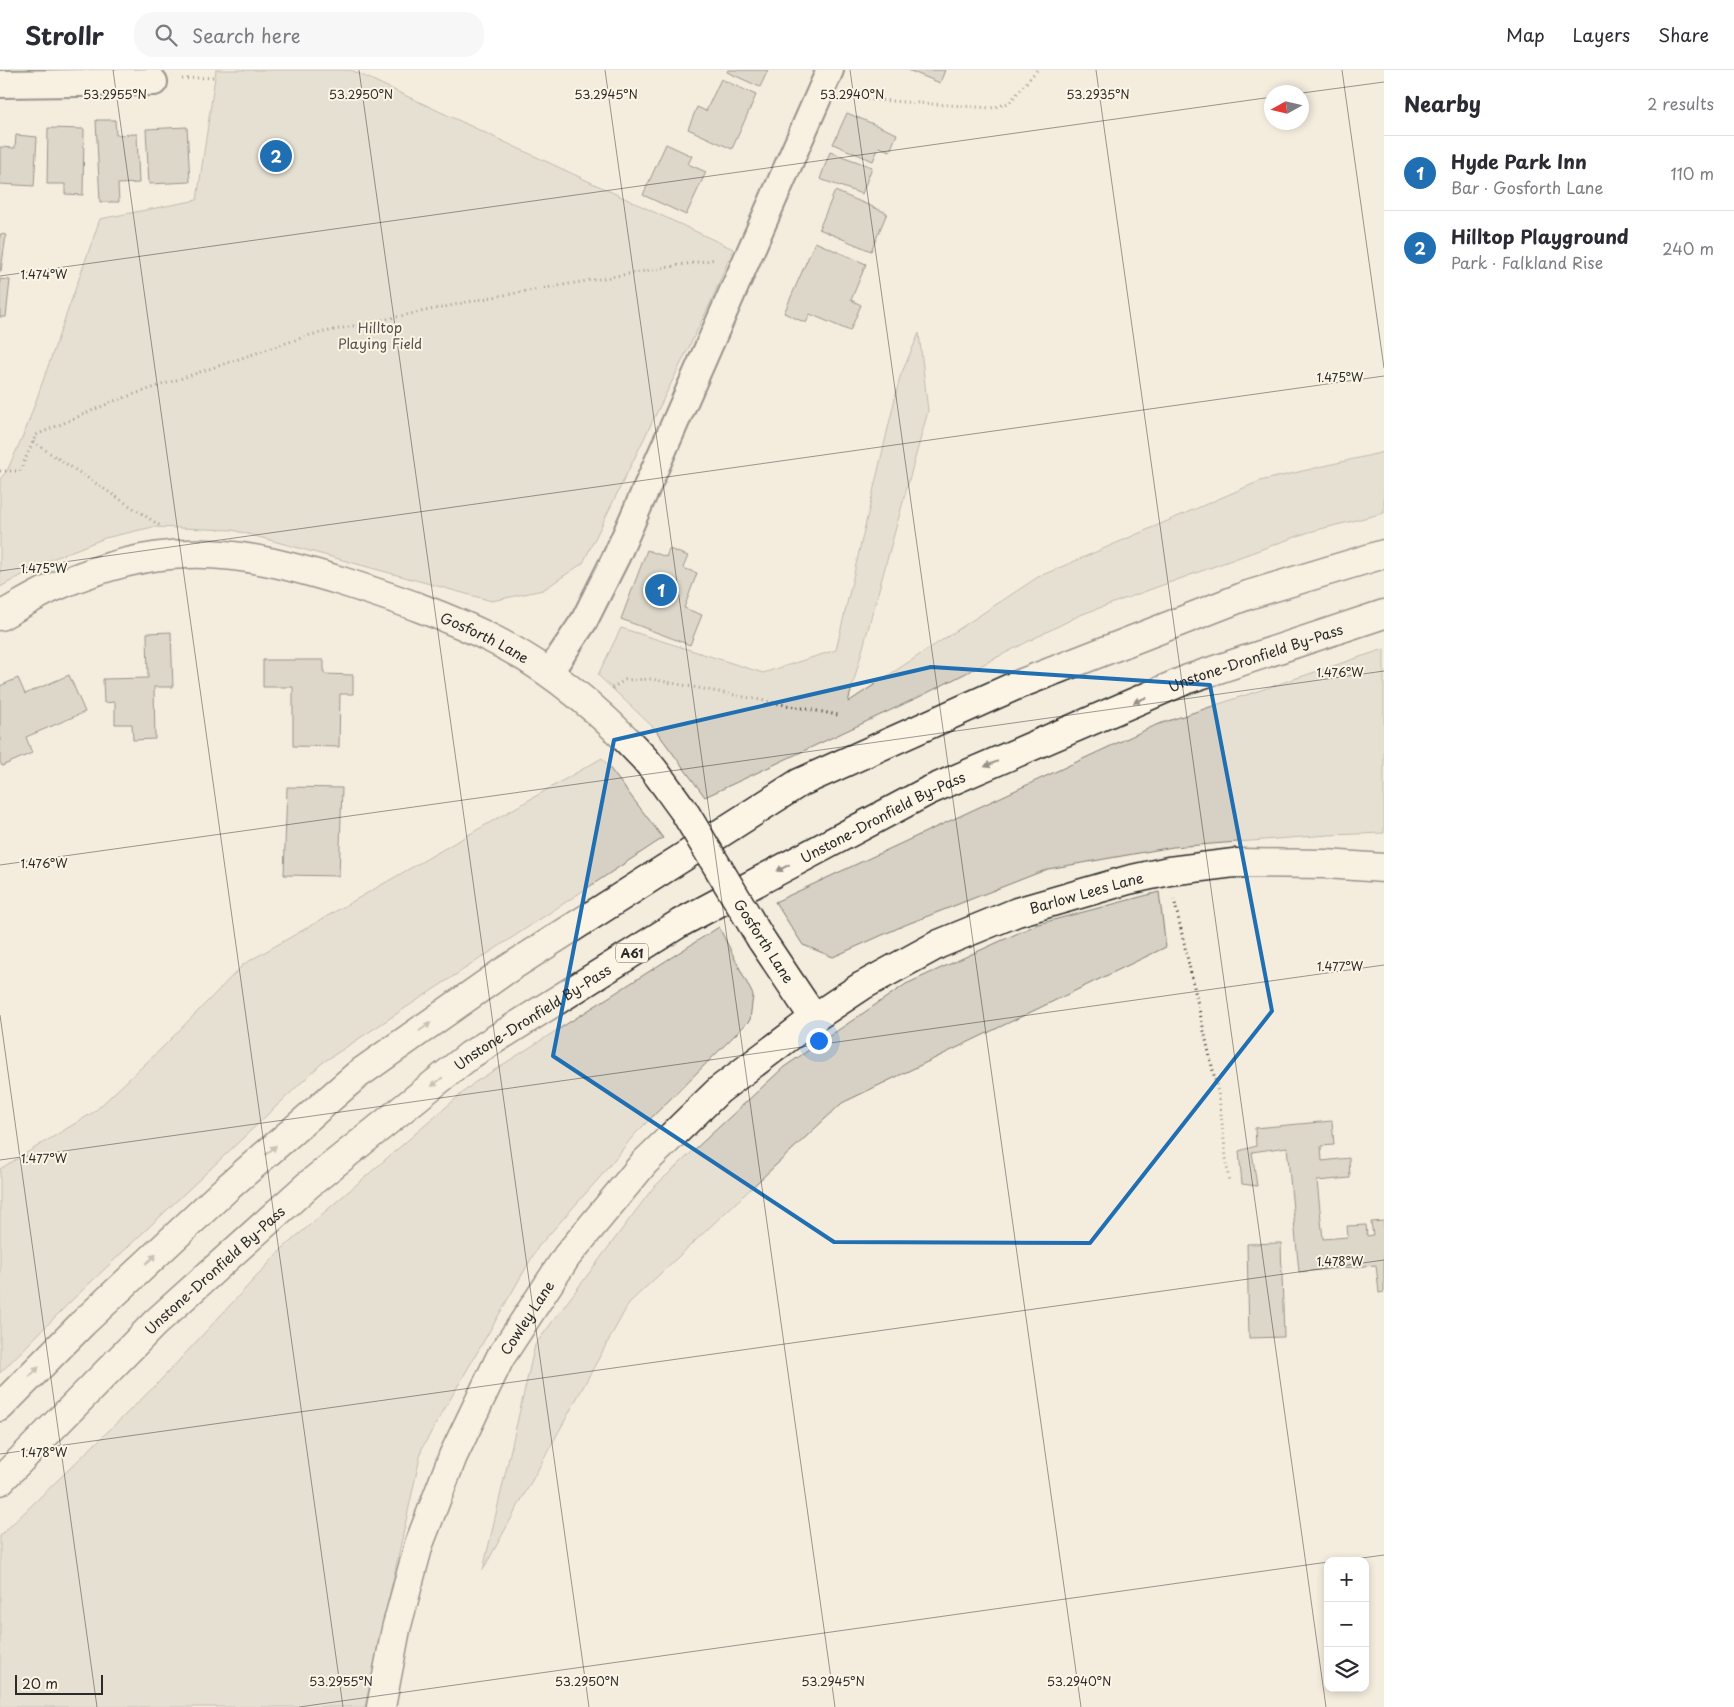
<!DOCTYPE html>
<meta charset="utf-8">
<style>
body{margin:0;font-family:"Playpen Sans",sans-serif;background:#f7f7f7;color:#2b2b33}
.controls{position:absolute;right:15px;bottom:15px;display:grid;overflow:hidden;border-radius:10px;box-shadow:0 2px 8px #0003}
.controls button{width:45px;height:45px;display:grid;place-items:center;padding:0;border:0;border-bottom:1px solid #e1e1e2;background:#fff;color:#2b2b33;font:25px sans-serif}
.compass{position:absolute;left:1264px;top:15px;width:45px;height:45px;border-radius:50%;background:#fff;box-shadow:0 2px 8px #0003;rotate:262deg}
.scale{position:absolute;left:15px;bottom:12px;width:88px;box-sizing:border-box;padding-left:5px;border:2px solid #2b2b2b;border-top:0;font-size:14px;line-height:18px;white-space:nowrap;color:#2b2b2b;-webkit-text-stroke:4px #fcf5e5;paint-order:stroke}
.you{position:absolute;left:818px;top:970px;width:18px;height:18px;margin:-12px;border:4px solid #fff;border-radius:50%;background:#1a73e8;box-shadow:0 0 0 8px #1a73e833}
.badge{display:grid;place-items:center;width:32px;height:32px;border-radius:50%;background:#1f6fb2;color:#fff;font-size:16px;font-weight:700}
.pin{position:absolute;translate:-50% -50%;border:2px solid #fff;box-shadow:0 1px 5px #0006}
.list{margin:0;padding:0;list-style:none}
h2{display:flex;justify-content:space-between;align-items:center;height:65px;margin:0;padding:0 20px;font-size:21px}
h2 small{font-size:16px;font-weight:400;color:#7c7c81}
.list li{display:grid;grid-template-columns:32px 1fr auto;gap:15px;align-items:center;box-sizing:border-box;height:75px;padding:0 20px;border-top:1px solid #e1e1e2}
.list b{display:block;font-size:19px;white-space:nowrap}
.list p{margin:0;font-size:16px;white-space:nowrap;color:#7c7c81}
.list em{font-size:16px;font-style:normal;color:#7c7c81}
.icon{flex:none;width:28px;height:28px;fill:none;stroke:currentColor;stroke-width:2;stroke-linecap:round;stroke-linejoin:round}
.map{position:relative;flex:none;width:1384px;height:1637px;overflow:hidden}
header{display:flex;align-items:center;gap:30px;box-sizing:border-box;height:70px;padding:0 25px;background:#fff;border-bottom:1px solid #e1e1e2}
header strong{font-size:24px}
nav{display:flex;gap:28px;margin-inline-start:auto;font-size:18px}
.search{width:350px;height:45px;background:#f7f7f7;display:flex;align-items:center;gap:12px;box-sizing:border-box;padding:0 18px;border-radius:20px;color:#7c7c81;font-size:19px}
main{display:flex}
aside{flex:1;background:#fff}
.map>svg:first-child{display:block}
</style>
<header>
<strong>Strollr</strong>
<div class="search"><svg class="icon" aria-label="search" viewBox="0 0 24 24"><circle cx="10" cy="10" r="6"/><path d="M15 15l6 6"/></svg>Search here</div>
<nav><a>Map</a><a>Layers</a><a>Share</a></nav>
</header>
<main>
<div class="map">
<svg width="1384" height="1637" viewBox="0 0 1384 1637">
<rect width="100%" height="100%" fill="#f4edde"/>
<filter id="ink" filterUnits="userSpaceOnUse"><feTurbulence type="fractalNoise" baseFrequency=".02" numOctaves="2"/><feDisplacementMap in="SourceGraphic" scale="10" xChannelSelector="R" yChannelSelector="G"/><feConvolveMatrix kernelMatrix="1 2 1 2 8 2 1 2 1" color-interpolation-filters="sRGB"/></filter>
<g filter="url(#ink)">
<g fill="#d6d1c4" stroke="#807e78">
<path d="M216,0H351L733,179L710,234L583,493L543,520L492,531L233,460L153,457L105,468L52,489L0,517V409L7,401L26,359L100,149L197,130Z"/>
<path d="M919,263L928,341L848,632L1038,507L1260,411L1384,382V443L1309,462L1080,545L921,626L705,727L654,658L598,605L621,558L763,603L836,580L900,307Z"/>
<path d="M1384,579V763L1328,765L1173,777L1048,799L905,855L833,887L803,875L775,832L1156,655Z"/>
<path d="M602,688L663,768L322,993L71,1231L0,1303V1099L94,1042L162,978L244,894Z"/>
<path d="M1159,822L1166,877L842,1033L629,1233L483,1500L535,1275L653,1118L784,997L906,914L1038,854Z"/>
<path d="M719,857L753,925L750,950L634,1065L601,1106L538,1177L422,1378L365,1637H0V1466L158,1313L283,1178L474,1013Z"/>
</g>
<g fill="#c2bdb1" stroke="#2b2b2b">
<path d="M728,0H768L760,17L727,2Z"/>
<path d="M908,0H945L940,13Z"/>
<path d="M721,9L756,25L732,79L688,59L697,37L706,41Z"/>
<path d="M847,43L897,64L890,81L879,77L873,91L833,74Z"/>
<path d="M96,50H115L116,65L137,64L139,113L118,114L119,132H100Z"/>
<path d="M187,57L190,112L149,114L146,59Z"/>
<path d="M48,58L84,59L83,125L65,124V114H47Z"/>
<path d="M16,65L37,67L34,116L0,114V77L15,78Z"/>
<path d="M666,74L692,86L688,94L706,102L686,145L643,125Z"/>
<path d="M830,82L872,97L862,124L820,109Z"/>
<path d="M835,121L887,143L871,181L819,159Z"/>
<path d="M0,164L6,165L1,201H0Z"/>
<path d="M815,172L866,194L851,230L861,235L850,261L810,244L806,253L784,243Z"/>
<path d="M0,209L10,210L6,247H0Z"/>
<path d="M669,479L688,486L683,498L697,503L684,538L702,545L690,575L621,549L647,480L666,487Z"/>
<path d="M171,562L173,617H154L155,669L133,670L132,654H115V632L104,633L103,609L148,608L147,563Z"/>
<path d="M263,590H324V604L353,605V624H340L339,677L293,676V617H263Z"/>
<path d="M69,605L85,642L26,667L32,683L2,696L0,692V616L18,608L25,624Z"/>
<path d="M287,717L342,718L339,806L284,805Z"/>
<path d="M1332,1051L1334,1075L1321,1076L1322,1091L1349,1088L1350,1108L1317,1111L1323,1169L1348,1167L1347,1156L1366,1155L1367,1166L1373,1165L1371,1152L1384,1151V1222L1379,1223L1376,1195L1299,1202L1287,1077L1252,1082L1257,1116L1242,1114L1239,1081L1256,1076L1255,1058Z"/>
<path d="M1281,1173L1284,1267L1249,1268L1247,1174Z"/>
</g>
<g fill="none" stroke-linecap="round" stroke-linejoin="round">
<defs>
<g id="minor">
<path d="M0,14L154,12"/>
<path d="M549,603L584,551L617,485L830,0"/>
</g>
<g id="tertiary">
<path id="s1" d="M0,546C19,536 39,523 59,515C99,498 143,485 187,484C240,482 291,496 341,511C394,528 448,546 498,572C551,599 603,644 644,688C659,705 671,724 684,741"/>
<path d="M761,869L814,948"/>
<path id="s2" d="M381,1637L396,1559L419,1474L453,1386L500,1288L567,1186L644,1093L719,1020L814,948L862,916L939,874L1017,842L1128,810L1169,801L1234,793L1326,794L1384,798"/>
</g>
<g id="trunk">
<path d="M0,1337L83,1253L226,1119L357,1005L503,902L799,713L1017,615L1248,525L1384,484"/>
<path id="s3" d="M0,1411L155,1253L308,1115L470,985L680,853L928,721L1188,609L1384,544"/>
</g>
</defs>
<use href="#minor" stroke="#2b2b2b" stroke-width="30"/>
<use href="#tertiary" stroke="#2b2b2b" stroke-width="31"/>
<use href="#trunk" stroke="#2b2b2b" stroke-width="31"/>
<g stroke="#2b2b2b" stroke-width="3" stroke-dasharray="1 4" stroke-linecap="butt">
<path d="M182,9L214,7"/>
<path d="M847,28L991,38L1009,33L1037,0"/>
<path d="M33,372L162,457"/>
<path d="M0,401H20L36,365L114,331L310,265L487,228L716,189"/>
<path d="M612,618L625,610L651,609L838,645"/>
<path d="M1174,829L1219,1027L1229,1113"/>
</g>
<use href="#minor" stroke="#fcf5e5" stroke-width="26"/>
<use href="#tertiary" stroke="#fcf5e5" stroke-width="28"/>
<use href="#trunk" stroke="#fcf5e5" stroke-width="28"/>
<defs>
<path id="tertiary-bridge" d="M684,741L761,869"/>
</defs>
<use href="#tertiary-bridge" stroke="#2b2b2b" stroke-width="31" stroke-linecap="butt"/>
<use href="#tertiary-bridge" stroke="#fcf5e5" stroke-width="28"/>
</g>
<defs><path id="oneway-solid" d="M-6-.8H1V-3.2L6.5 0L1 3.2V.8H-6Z" transform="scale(1.25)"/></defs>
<g fill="#949088">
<use href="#oneway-solid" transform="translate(1140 630) rotate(157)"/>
<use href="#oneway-solid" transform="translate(991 694) rotate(157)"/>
<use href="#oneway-solid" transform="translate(783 798) rotate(152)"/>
<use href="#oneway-solid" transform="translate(425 957) rotate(-35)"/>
<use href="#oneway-solid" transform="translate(437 1012) rotate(141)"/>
<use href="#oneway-solid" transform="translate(271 1080) rotate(-41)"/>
<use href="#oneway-solid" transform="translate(151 1189) rotate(-43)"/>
<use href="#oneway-solid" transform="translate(34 1302) rotate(-45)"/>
</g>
</g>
<path d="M0 0H1384V1637H0ZM931,597L1210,615L1272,941L1090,1173L834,1172L553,986L614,670Z" fill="#f4edde" fill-opacity=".55" fill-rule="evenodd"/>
<path fill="none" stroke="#1f6fb2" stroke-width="4" stroke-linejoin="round" d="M931,597L1210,615L1272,941L1090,1173L834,1172L553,986L614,670Z"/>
<path fill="none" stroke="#2b2b2b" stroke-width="1" stroke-opacity="0.45" d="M113,0L343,1637M359,0L589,1637M605,0L835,1637M850,0L1081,1637M1096,0L1326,1637M1342,0L1384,298M1302,23L1384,12M0,206L1272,27M0,501L1384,306M0,795L1384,601M0,945L97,1637M0,1090L1384,895M0,1384L1384,1190M1340,1491L1384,1485M299,1637L1328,1492"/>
<g text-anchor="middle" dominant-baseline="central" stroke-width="4" stroke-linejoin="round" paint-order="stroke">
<rect fill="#fcf5e5" stroke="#6a6863" stroke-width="1" x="616" y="873.5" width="32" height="19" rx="4"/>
<g font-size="12" font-weight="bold" fill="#2b2b2b">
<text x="632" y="883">A61</text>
</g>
<g font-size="14" fill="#565451" stroke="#fcf5e5">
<text x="380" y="257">Hilltop<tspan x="380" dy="16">Playing Field</tspan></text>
</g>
<g font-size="14" fill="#2b2b2b" stroke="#fcf5e5">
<text stroke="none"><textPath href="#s1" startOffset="511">Gosforth Lane</textPath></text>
<text stroke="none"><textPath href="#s3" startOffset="1518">Unstone-Dronfield By-Pass</textPath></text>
<text stroke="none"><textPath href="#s3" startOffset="1112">Unstone-Dronfield By-Pass</textPath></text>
<text stroke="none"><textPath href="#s2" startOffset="1139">Barlow Lees Lane</textPath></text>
<text transform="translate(764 871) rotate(57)">Gosforth Lane</text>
<text stroke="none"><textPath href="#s3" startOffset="708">Unstone-Dronfield By-Pass</textPath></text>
<text stroke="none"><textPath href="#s3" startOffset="301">Unstone-Dronfield By-Pass</textPath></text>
<text stroke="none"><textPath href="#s2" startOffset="419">Cowley Lane</textPath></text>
</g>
</g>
<g font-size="12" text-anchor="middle" fill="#2b2b2b" stroke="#fcf5e5" stroke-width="4" stroke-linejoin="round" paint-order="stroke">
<text x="115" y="29">53.2955°N</text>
<text x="361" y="29">53.2950°N</text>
<text x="606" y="29">53.2945°N</text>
<text x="852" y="29">53.2940°N</text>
<text x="1098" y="29">53.2935°N</text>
<text x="44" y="209">1.474°W</text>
<text x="1340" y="312">1.475°W</text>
<text x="44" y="503">1.475°W</text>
<text x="1340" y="607">1.476°W</text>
<text x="44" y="798">1.476°W</text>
<text x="1340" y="901">1.477°W</text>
<text x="44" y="1093">1.477°W</text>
<text x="1340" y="1196">1.478°W</text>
<text x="44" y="1387">1.478°W</text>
<text x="341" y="1616">53.2955°N</text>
<text x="587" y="1616">53.2950°N</text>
<text x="833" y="1616">53.2945°N</text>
<text x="1079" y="1616">53.2940°N</text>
</g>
</svg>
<div class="controls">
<button>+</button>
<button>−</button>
<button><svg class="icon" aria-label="layers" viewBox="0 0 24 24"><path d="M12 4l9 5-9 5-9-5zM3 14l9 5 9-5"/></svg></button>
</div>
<svg class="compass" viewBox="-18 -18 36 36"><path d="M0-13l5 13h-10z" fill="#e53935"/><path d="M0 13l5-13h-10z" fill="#7c7c81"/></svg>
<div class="scale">20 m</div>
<div class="you"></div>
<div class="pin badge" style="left:661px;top:520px">1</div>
<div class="pin badge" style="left:276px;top:86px">2</div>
</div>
<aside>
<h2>Nearby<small>2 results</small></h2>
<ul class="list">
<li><span class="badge">1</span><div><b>Hyde Park Inn</b><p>Bar · Gosforth Lane</p></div><em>110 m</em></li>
<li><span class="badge">2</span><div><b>Hilltop Playground</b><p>Park · Falkland Rise</p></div><em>240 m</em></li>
</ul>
</aside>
</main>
